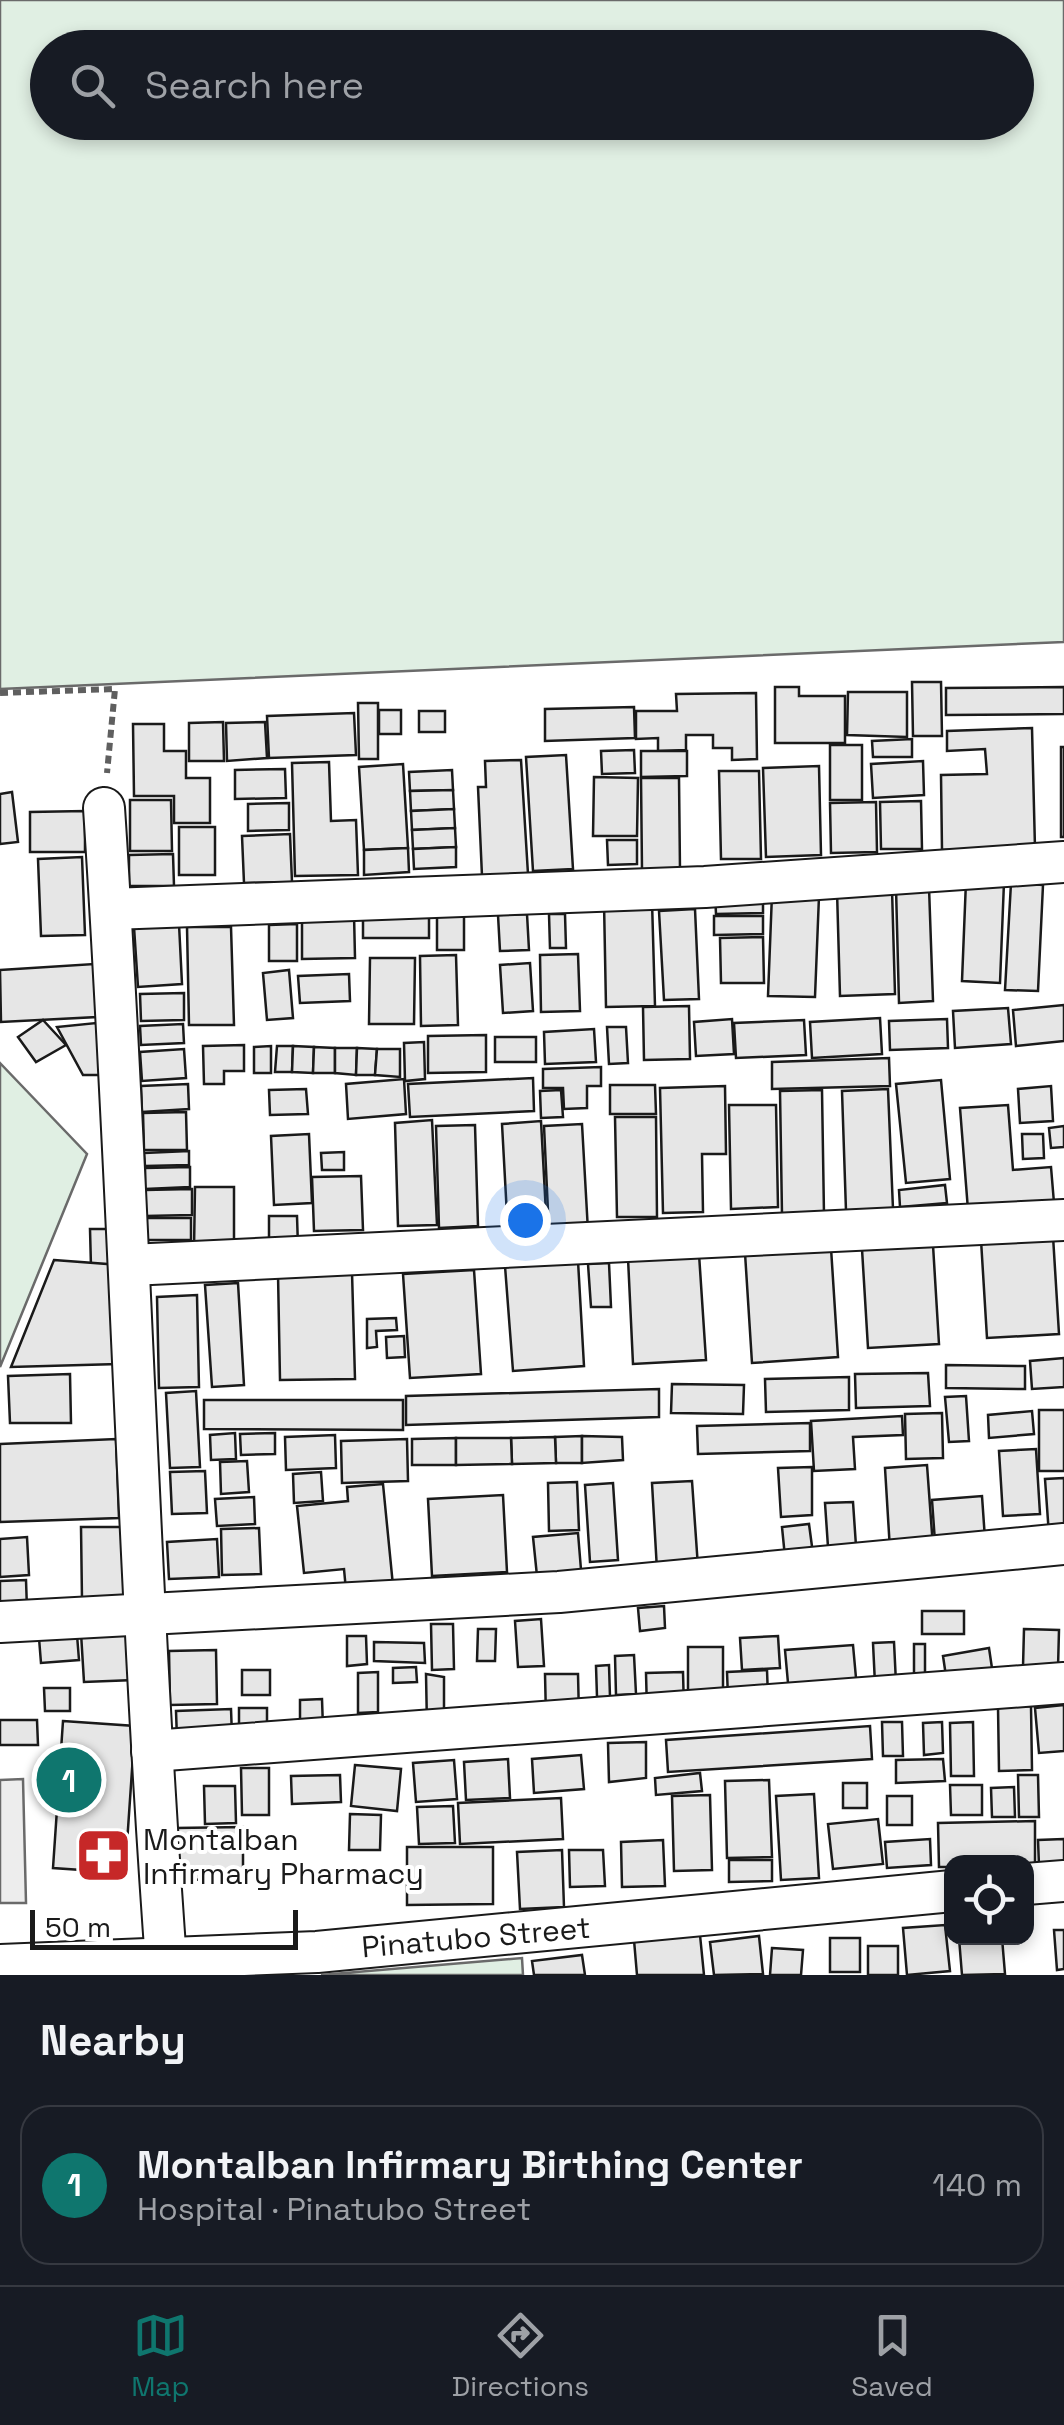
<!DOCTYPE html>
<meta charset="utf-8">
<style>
body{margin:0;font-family:"Space Grotesk",sans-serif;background:#242831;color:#f1f3f6}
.controls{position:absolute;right:30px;bottom:30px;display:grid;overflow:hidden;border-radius:20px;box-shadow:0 5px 15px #0003}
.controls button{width:90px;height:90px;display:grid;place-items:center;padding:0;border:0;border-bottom:2px solid #363941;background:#171b24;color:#f1f3f6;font:50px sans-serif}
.scale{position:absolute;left:30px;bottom:25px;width:268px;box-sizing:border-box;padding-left:10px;border:5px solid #1a1a1a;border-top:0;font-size:28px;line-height:35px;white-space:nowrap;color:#1a1a1a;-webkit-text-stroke:8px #fff;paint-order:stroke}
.you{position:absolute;left:525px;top:1220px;width:35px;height:35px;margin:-25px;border:8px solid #fff;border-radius:50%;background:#1a73e8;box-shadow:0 0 0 15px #1a73e833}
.badge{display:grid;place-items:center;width:65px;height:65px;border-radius:50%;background:#0f766e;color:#fff;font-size:32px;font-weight:700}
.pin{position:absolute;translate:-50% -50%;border:5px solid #fff;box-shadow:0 2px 10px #0006}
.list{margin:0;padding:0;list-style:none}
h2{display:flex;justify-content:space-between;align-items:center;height:130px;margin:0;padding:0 40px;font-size:42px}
h2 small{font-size:32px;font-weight:400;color:#9ea1a6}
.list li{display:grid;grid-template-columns:65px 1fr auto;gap:30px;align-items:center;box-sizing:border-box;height:160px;margin:0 20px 20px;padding:0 20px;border:2px solid #363941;border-radius:30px}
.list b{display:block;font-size:38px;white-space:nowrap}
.list p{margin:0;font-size:32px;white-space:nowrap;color:#9ea1a6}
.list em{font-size:32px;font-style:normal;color:#9ea1a6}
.icon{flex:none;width:55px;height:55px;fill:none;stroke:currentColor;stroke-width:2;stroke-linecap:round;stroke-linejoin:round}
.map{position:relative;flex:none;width:1064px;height:1975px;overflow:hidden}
.search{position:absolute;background:#171b24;box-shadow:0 5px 15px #0003;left:30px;right:30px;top:30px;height:110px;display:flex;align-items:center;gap:25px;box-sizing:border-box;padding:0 35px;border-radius:55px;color:#9ea1a6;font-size:38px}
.sheet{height:310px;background:#171b24}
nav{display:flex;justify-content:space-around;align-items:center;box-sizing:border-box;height:140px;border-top:2px solid #363941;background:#171b24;font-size:28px;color:#9ea1a6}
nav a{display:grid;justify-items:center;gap:5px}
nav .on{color:#0f766e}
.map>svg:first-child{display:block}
</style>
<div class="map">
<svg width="1064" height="1975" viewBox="0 0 1064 1975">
<rect width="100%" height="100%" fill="#fff"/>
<g fill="#e0efe3" stroke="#6a6a6a" stroke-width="2.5" fill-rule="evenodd">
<path d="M0,0H1064V642L0,689ZM48,48H1016V122H48Z"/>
<path d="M0,1063L87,1154L0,1367Z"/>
<path d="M522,1958L523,1975H321Z"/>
</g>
<path fill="#ededed" stroke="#6a6a6a" stroke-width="2.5" d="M23,1779L26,1903H0V1780Z"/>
<g fill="#e6e6e6" stroke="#1a1a1a" stroke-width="2.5">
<path d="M912,682H941L942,736H913Z"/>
<path d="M775,687H799V696H845V743H775Z"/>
<path d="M1064,687V714L946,715V688Z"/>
<path d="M848,692H907V737L847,735Z"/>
<path d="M756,693L757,759L732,760V748H713V735H686V750L658,751V738L636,739V711H677L676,694Z"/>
<path d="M358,703H378V759H359Z"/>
<path d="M634,707L635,738L545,741V709Z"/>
<rect x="379" y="710" width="22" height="24"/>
<rect x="419" y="711" width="26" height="21"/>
<path d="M354,713L356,755L269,758L267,716Z"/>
<path d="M223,722L224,761H189V723Z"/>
<path d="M265,722L267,758L227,761L226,723Z"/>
<path d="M133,724H164V751H186V778H210V823H174V796H134Z"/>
<path d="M1032,728L1035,848L942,850L941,775L987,774L985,749L947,751V731Z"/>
<path d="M912,739V757H873L872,741Z"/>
<rect x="830" y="745" width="32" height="55"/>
<rect x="1061" y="747" width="3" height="90"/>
<path d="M634,750L635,773L602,774L601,751Z"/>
<path d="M641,751H687V776L641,777Z"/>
<path d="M566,755L573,869L533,871L526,757Z"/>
<path d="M521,760L528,874L482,876L478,787H486L485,761Z"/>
<path d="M923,761L924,795L873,798L871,764Z"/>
<path d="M329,762L331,821L356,820L358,875L295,876L292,763Z"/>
<path d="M403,764L408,848L364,850L359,767Z"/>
<path d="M819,766L821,855L766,857L763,768Z"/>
<path d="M285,769L286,798L235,799V770Z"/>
<path d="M452,770L453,790L410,791L409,772Z"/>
<path d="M719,771H759L761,859H721Z"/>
<path d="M594,777L638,778L637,836H593Z"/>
<path d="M641,778H679L680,870H642Z"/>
<path d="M453,790L454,809L411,811L410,791Z"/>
<path d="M12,792L18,842L0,844V794Z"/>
<path d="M130,800H171L172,851H130Z"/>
<path d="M921,801L922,849H881L880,802Z"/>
<path d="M876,802L877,852L831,853L830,803Z"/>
<path d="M289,803V830L248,831V804Z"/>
<path d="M454,809L455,828L412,830L411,811Z"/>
<path d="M85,811V852H30V812Z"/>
<rect x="179" y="827" width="36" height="48"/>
<path d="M455,828L456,847L413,849L412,830Z"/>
<path d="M290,834L292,882L244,883L242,836Z"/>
<path d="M607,840H637V864L608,865Z"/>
<path d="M456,847V867L414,869L413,849Z"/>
<path d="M408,848L409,872L364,875V850Z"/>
<path d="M173,854L174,886H129V855Z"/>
<path d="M82,857L85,935L41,936L38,859Z"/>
<path d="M966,881L1004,882L1000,983L962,981Z"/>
<path d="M1011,883L1043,885L1038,991L1005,990Z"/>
<path d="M929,887L933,1001L899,1003L896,888Z"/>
<path d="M892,889L895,994L840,996L837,891Z"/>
<path d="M715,893H763V913L716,914Z"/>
<path d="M772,894L819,896L815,997L768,996Z"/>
<path d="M652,901L655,1006L606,1007L604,902Z"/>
<rect x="363" y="909" width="66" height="29"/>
<rect x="437" y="909" width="27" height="41"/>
<path d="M695,909L699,999L664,1000L659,911Z"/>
<path d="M354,914L355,958L302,959V915Z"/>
<path d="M527,914L529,950L500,951L498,915Z"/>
<path d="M549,914H565L566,948H550Z"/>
<path d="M714,916H763V934L714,935Z"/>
<path d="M179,924L182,984L138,987L134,927Z"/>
<path d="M297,924V961H269V925Z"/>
<path d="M187,927H231L234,1025H189Z"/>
<path d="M763,937L764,983H721L720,938Z"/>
<path d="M578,954L580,1011L541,1012L540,955Z"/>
<path d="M456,955L458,1025L421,1026L420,956Z"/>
<path d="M370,958H415L414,1024H369Z"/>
<path d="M530,963L533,1011L503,1013L500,965Z"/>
<path d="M94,964L97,1017L1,1022L0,970Z"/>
<path d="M289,970L293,1018L267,1020L263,973Z"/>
<path d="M349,974L350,1001L300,1003L298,976Z"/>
<path d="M184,993V1020L141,1021L140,994Z"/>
<path d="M1064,1005V1041L1016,1046L1013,1010Z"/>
<path d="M689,1006L690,1059L644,1060L643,1007Z"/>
<path d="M1008,1008L1011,1044L955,1048L953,1011Z"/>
<path d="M880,1018L882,1054L812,1058L810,1022Z"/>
<path d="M732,1019L734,1054L696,1056L694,1022Z"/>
<path d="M947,1019L948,1048L890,1050L889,1021Z"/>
<path d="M43,1020L66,1045L36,1062L18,1037Z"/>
<path d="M804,1020L806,1055L736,1058L734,1023Z"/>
<path d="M96,1023L102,1075H83L57,1027Z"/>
<path d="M183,1024L184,1043L141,1045L140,1026Z"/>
<path d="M607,1027H626L628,1063L609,1064Z"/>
<path d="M594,1029L596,1062L545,1064L544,1032Z"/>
<path d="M486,1035V1072L428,1073V1036Z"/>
<rect x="495" y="1037" width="41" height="25"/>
<path d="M424,1042L425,1079L405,1081L404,1043Z"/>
<path d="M244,1045V1071H224V1084H204L203,1046Z"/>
<path d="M271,1046V1073H254V1047Z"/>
<path d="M277,1046H293L292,1072H275Z"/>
<path d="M293,1046L314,1047L313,1073L292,1072Z"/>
<path d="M314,1047L335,1048V1073H313Z"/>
<path d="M335,1048H357L356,1075L335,1073Z"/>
<path d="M357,1048L377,1049L375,1075H356Z"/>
<path d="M184,1049L186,1078L142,1081L140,1052Z"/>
<path d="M377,1049H400V1077L375,1075Z"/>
<path d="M889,1058L890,1086L772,1089V1062Z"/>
<path d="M601,1067V1086H587V1108L564,1109L563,1088H543V1069Z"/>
<path d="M533,1078L534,1111L410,1117L408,1084Z"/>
<path d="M404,1079L406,1114L348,1119L346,1084Z"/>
<path d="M941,1080L950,1179L906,1183L896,1084Z"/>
<path d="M188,1084L189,1109L142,1112L141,1086Z"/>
<path d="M610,1085H655L656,1114H610Z"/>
<path d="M725,1086L726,1154H702L703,1212L663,1213L660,1088Z"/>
<path d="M1051,1086L1053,1121L1020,1123L1018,1089Z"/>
<path d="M306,1089L308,1114L270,1115L269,1090Z"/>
<path d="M888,1089L893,1209L846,1211L842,1091Z"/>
<path d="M561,1090L563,1117L541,1118L540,1091Z"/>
<path d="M822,1090L824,1215H782L780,1091Z"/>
<path d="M729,1105H776L778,1207L731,1209Z"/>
<path d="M1008,1105L1013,1170L1051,1167L1054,1203L968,1210L960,1108Z"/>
<path d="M186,1112L187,1150H144L143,1113Z"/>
<path d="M615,1117H656L657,1217H617Z"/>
<path d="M432,1120L437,1225L398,1226L395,1123Z"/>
<path d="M541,1121L547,1232L508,1234L502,1124Z"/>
<path d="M582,1124L588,1231L549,1233L544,1126Z"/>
<path d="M475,1125L478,1226L439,1228L436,1126Z"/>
<path d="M1064,1126V1147L1051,1148L1049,1128Z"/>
<path d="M309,1134L312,1203L274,1205L271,1136Z"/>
<path d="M1022,1134H1043L1044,1158L1023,1159Z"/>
<path d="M189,1151V1165L145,1166L144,1153Z"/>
<path d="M344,1152V1170H322L321,1153Z"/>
<path d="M190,1167V1187L145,1189V1168Z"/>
<path d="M361,1176L363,1230L314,1231L312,1177Z"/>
<path d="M945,1185L947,1203L900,1207L899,1190Z"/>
<path d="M195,1187H234V1249H194Z"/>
<path d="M192,1189V1215L145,1216V1190Z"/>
<path d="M269,1216H297L298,1247H269Z"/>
<rect x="144" y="1218" width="47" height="22"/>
<path d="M90,1229H109L110,1272L91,1267Z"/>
<path d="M1053,1236L1059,1334L987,1338L981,1240Z"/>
<path d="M933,1245L939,1344L868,1348L862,1249Z"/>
<path d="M831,1248L838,1357L752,1363L745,1253Z"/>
<path d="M699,1254L706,1360L633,1364L628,1258Z"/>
<path d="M54,1260L120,1265L118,1364L11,1367Z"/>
<path d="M578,1261L584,1366L513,1371L505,1266Z"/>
<path d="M609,1263L611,1307H591L588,1264Z"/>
<path d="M474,1270L481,1374L410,1378L403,1274Z"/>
<path d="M352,1272L355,1379L280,1380L278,1274Z"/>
<path d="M238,1283L244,1385L212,1387L205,1285Z"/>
<path d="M197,1295L199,1387L159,1388L157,1297Z"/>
<path d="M396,1318L397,1330L376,1331L377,1347L367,1348V1319Z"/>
<path d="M404,1336L405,1357L387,1358L386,1337Z"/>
<path d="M1064,1358V1387L1032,1389L1030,1361Z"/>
<path d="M946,1365L1025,1366V1389L946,1388Z"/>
<path d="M928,1373L930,1406L856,1408L855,1374Z"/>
<path d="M70,1374L71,1423H10L8,1376Z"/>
<path d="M849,1377V1410L766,1412L765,1379Z"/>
<path d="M672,1384L744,1385L743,1414L671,1413Z"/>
<path d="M659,1389V1417L406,1425V1396Z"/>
<path d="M196,1391L200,1467L170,1468L166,1393Z"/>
<path d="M966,1396L969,1441L949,1442L945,1397Z"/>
<path d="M204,1400H403V1430L204,1429Z"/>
<rect x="1039" y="1410" width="25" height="61"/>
<path d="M1032,1411L1034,1434L989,1438L988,1415Z"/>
<path d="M942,1413L943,1458L906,1459L905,1414Z"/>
<path d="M902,1416L903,1435L853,1437L855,1469L814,1471L811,1421Z"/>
<path d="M810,1423V1451L698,1454L697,1426Z"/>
<path d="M235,1433L236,1459L211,1460L210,1435Z"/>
<path d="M275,1433V1454L241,1455L240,1434Z"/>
<path d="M335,1435L336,1468L286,1470L285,1437Z"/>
<path d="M582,1436V1463H556L555,1437Z"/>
<path d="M582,1436L622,1437L623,1460L582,1463Z"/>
<path d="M555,1437L556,1463L512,1464L511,1438Z"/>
<path d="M456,1438V1465H412V1439Z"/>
<path d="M456,1438H511L512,1464L456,1465Z"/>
<path d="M116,1439L119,1518L0,1522V1444Z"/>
<path d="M407,1439L408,1481L342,1483L341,1441Z"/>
<path d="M1036,1449L1040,1514L1003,1516L999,1451Z"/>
<path d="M247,1461L249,1492L221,1494L220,1462Z"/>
<path d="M927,1465L933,1547L890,1550L885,1468Z"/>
<path d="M812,1467V1515L781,1517L778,1468Z"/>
<path d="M205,1471L207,1513L172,1514L170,1472Z"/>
<path d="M321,1472L323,1501L294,1503L293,1474Z"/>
<path d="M1064,1478V1534L1049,1535L1045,1479Z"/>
<path d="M692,1481L698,1567L657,1570L652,1483Z"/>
<path d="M577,1482L579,1530L549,1531L548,1483Z"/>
<path d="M613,1483L618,1560L590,1562L585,1485Z"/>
<path d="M383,1484L394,1596L347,1601L344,1569L304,1573L297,1506L348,1501L347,1487Z"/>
<path d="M503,1495L507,1572L432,1576L428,1499Z"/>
<path d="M982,1496L985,1539L935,1542L932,1500Z"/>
<path d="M254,1497L255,1524L217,1526L215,1499Z"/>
<path d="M853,1502L856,1546L828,1547L825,1503Z"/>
<path d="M809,1524L813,1554L785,1557L782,1527Z"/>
<path d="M81,1527H135V1601L82,1600Z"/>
<path d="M259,1528L261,1574L222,1575L221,1529Z"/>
<path d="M578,1533L582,1582L538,1586L533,1537Z"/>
<path d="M27,1537L29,1575L0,1577V1539Z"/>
<path d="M217,1539L219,1577L169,1579L167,1542Z"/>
<path d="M26,1580L27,1609L0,1611V1581Z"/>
<path d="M664,1606L665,1628L640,1631L638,1608Z"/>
<rect x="922" y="1611" width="42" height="23"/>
<path d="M541,1619L544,1666L518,1667L515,1621Z"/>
<path d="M431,1624H453L454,1669L432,1670Z"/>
<path d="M478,1629H496L495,1661H477Z"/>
<path d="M1024,1629L1059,1630L1058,1668L1023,1667Z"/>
<path d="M132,1631L134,1680L84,1682L81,1633Z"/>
<path d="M77,1635L79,1660L41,1663L39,1638Z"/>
<path d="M347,1636H366L367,1664L347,1666Z"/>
<path d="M778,1636L780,1668L742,1670L740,1638Z"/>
<path d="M374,1642L424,1643L425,1663L374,1661Z"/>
<path d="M894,1642L896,1683L875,1684L873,1643Z"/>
<rect x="914" y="1644" width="11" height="33"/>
<path d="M853,1645L857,1689L789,1694L785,1650Z"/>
<rect x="688" y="1647" width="35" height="59"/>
<path d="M989,1648L993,1675L947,1683L943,1656Z"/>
<path d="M216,1650L217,1704L170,1705L169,1651Z"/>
<path d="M634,1655L636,1694L616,1695L615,1656Z"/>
<path d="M609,1665L610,1697H597L596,1666Z"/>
<path d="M416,1667L417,1682L393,1683V1668Z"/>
<rect x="242" y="1670" width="28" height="25"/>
<path d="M767,1670L768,1697L728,1698L727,1672Z"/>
<path d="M378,1672V1712L358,1713V1673Z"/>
<path d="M683,1672L684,1710L647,1711L646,1673Z"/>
<path d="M426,1674L444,1677V1726H427Z"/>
<path d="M545,1674H578L579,1716L546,1717Z"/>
<path d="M44,1688H70V1711H45Z"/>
<path d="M322,1699L323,1728L300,1729V1700Z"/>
<path d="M1064,1705V1751L1039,1753L1035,1708Z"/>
<path d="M1031,1706L1032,1770L999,1771L998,1707Z"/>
<path d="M239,1708H267V1725L239,1724Z"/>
<path d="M231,1709L232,1736L177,1739L176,1711Z"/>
<path d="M0,1720H37L38,1745H0Z"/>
<path d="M63,1721L135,1726L125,1873L53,1868Z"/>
<path d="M882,1722H902L903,1756H883Z"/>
<path d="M942,1722L943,1753L924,1755L923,1723Z"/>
<path d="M973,1722L974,1776H951L950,1723Z"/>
<path d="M870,1726L872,1759L668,1772L666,1740Z"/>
<path d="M646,1742V1778L609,1782L608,1743Z"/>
<path d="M581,1755L584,1789L534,1793L532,1759Z"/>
<path d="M508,1759L510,1798L466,1800L464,1762Z"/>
<path d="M943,1759L945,1781L896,1783V1760Z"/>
<path d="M454,1760L457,1799L416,1802L413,1763Z"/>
<path d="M355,1765L401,1769L397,1811L351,1806Z"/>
<path d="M241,1768H269V1815H242Z"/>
<path d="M700,1773L702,1791L656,1795L655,1778Z"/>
<path d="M340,1775L341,1802L292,1804L291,1776Z"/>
<path d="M1018,1775H1038L1039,1817H1019Z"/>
<path d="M769,1780L772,1857L727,1858L725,1781Z"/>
<rect x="843" y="1783" width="24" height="25"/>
<path d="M950,1785H982V1815H951Z"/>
<path d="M204,1786H235L236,1823L205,1824Z"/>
<path d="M1014,1787L1015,1817H992L991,1788Z"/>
<path d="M814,1794L819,1878L781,1880L776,1796Z"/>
<path d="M710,1795L712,1870L674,1871L672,1796Z"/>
<rect x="887" y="1796" width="25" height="29"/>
<path d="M561,1798L563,1839L460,1844L458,1803Z"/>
<path d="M453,1806L455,1843L419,1844L417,1807Z"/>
<path d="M350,1814L381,1815L380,1850H349Z"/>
<path d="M878,1819L883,1864L833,1869L828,1824Z"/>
<path d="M1035,1821V1865L952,1862V1867H939L938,1823Z"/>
<path d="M243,1827V1879L177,1880L176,1828Z"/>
<path d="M930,1839L931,1865L887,1868L885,1842Z"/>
<path d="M1064,1839V1865L1039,1866L1038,1840Z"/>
<path d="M663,1840L665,1886L622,1887L621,1842Z"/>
<path d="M407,1847H493V1904L407,1905Z"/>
<path d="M562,1850L564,1907L520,1909L517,1852Z"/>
<path d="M569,1850H603L605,1886L570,1887Z"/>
<path d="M729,1860H772V1881L729,1882Z"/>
<path d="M945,1925L950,1971L907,1975L903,1928Z"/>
<path d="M1054,1930H1064V1969L1057,1970Z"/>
<path d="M700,1935L704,1975H637L634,1940Z"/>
<path d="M759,1936L763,1974L714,1975L710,1942Z"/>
<rect x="830" y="1938" width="30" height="34"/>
<path d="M959,1938H1002L1005,1974L962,1975Z"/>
<rect x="868" y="1946" width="30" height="29"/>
<path d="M772,1948L803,1950L801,1975H770Z"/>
<path d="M582,1955L585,1975H534L532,1961Z"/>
</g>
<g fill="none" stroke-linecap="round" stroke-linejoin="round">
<defs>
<g id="minor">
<path d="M104,808C130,1197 138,1586 167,1975"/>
<path d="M111,909L705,887L1064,862"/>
<path d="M130,1265L1064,1220"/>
<path d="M0,1622L559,1592L1064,1544"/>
<path d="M152,1751L1064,1683"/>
<path d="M1026,1884L1064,1881"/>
<path d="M0,1965L317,1952L952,1891"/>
</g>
</defs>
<use href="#minor" stroke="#1a1a1a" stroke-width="44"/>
<path stroke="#5f5f5f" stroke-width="6" stroke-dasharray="8 5" stroke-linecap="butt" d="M0,693L115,689L107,773"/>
<use href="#minor" stroke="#fff" stroke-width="40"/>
</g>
<defs>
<symbol id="pharmacy-square" viewBox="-11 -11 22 22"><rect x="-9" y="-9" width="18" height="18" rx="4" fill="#c62828" stroke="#fff"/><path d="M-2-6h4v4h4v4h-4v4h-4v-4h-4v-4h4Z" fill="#fff"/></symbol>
</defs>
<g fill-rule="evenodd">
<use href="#pharmacy-square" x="72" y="1824" width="63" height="63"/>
</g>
<g text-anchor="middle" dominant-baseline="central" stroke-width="8" stroke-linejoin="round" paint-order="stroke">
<g font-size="30" fill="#1a1a1a" stroke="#fff" text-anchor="start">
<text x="143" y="1839">Montalban<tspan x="143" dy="34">Infirmary Pharmacy</tspan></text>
</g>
<g font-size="30" fill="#1a1a1a" stroke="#fff">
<text transform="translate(476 1937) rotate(-5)">Pinatubo Street</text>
</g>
</g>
</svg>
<div class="controls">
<button><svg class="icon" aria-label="locate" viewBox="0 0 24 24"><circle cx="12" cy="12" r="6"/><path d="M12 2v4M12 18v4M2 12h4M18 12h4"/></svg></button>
</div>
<div class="scale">50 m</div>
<div class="you"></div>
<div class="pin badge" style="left:69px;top:1780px">1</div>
<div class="search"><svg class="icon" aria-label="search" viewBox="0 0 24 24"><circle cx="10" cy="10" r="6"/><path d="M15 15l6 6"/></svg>Search here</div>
</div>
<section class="sheet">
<h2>Nearby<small></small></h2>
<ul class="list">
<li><span class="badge">1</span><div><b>Montalban Infirmary Birthing Center</b><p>Hospital · Pinatubo Street</p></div><em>140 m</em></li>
</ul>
</section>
<nav>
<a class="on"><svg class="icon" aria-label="map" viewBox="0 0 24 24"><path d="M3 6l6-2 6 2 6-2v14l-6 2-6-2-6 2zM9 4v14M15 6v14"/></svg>Map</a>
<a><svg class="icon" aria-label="directions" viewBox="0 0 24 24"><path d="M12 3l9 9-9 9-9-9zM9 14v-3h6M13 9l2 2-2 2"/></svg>Directions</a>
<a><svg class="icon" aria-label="saved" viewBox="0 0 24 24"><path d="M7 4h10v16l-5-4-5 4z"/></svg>Saved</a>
</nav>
